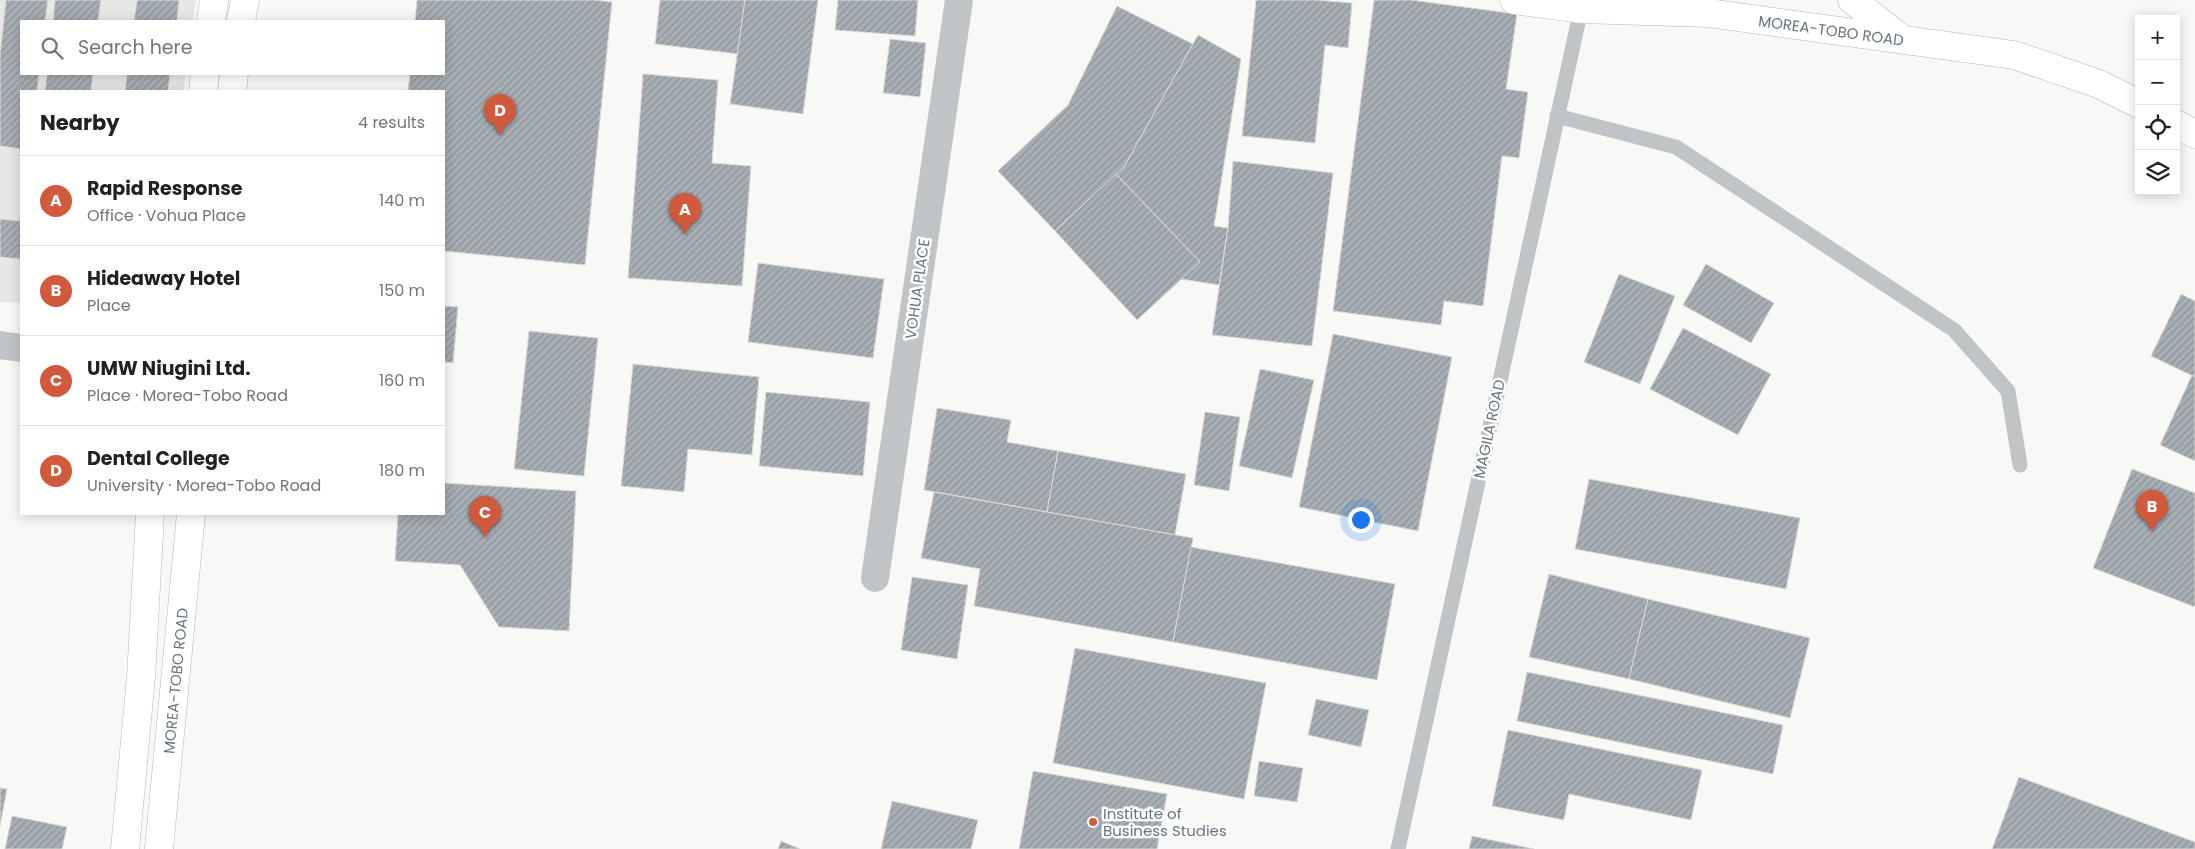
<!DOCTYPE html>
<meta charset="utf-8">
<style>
body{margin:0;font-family:Poppins,sans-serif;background:#f2f2f2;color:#202124}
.controls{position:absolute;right:15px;top:15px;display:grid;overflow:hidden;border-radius:0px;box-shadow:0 2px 12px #0003}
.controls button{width:45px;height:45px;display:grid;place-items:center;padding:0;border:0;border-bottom:1px solid #e0e0e0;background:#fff;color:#202124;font:25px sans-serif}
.you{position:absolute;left:1360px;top:519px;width:18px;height:18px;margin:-12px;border:4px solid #fff;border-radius:50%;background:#1a73e8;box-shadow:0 0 0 8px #1a73e833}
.badge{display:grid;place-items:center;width:32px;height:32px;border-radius:50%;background:#d15a3d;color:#fff;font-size:16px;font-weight:700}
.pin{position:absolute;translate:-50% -41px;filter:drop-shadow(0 1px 2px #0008)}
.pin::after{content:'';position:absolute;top:26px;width:18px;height:15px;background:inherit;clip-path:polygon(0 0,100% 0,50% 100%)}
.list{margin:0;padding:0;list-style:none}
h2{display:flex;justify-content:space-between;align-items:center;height:65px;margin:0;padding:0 20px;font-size:21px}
h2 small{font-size:16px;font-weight:400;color:#757577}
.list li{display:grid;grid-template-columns:32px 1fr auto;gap:15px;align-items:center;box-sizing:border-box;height:90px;padding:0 20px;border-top:1px solid #e0e0e0}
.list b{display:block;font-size:19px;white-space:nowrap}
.list p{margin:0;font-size:16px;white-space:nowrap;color:#757577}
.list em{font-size:16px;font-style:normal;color:#757577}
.icon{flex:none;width:28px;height:28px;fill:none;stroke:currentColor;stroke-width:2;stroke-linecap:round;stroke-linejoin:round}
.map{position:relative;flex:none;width:2195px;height:849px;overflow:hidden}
.search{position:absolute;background:#fff;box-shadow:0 2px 12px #0003;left:20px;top:20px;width:425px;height:55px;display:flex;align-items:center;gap:12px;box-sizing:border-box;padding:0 18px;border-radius:0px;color:#757577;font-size:19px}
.panel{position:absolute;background:#fff;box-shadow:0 2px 12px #0003;left:20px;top:90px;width:425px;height:425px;border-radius:0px}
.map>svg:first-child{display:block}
</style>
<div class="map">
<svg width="2195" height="849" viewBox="0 0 2195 849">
<defs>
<pattern id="building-hatch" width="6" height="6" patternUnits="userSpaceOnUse" patternTransform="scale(1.25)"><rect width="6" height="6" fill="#a8afb4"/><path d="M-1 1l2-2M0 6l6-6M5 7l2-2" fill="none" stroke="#8d9398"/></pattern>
</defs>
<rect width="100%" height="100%" fill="#f8f8f6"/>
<path fill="#e6e7e6" d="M0,0H196L193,21H21V74H186L183,91H21V303L0,302Z"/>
<g fill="url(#building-hatch)" stroke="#dadad8">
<path d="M6,0H48L45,21H21V74H39L37,91H21V149L0,146V54Z"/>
<path d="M55,0H101L98,21H53Z"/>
<path d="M137,0H179L177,21H134Z"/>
<path d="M417,0H595L612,2L585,265L444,251V91H408L410,74H444V21H415Z"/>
<path d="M660,0H745L738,54L655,44Z"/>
<path d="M745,0H818L803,114L730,104Z"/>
<path d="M838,0H918L915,36L835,30Z"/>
<path d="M1256,0H1316L1352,3L1348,48L1325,45L1315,143L1242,136Z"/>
<path d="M1374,0H1411L1517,14L1506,89L1528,92L1519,158L1502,156L1483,306L1444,301L1441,325L1333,311Z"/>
<path d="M1117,6L1193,44L1124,167L1055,231L998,171L1068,105Z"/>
<path d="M1198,35L1241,59L1214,226L1228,228L1219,285L1181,279L1200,262L1116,174L1124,167Z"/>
<path d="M890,39L926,43L920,97L883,93Z"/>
<path d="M47,74H93L91,91H45Z"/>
<path d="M127,74H170L168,91H125Z"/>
<path d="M643,74L718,80L712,163L751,166L742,286L628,278Z"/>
<path d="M1233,161L1333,173L1312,346L1212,335L1228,228Z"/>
<path d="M1116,174L1200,262L1137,320L1055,231Z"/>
<path d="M0,219L21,221V259L0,257Z"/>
<path d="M758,263L884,279L873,358L748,342Z"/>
<path d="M1706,264L1774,303L1751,343L1683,305Z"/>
<path d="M1619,274L1675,296L1640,384L1584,362Z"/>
<path d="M2181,294L2195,301V377L2151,356Z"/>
<path d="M444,306L458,307L453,363L444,362Z"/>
<path d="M1683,328L1771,374L1738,435L1650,389Z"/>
<path d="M529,331L598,338L584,476L514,469Z"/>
<path d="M1333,334L1452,357L1418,531L1299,507Z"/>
<path d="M633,364L759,377L752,455L688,449L684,492L621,486Z"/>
<path d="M1260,369L1314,380L1292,478L1239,466Z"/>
<path d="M2192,375L2195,377V461L2160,445Z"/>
<path d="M766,392L870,402L863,476L759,466Z"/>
<path d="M937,408L1011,420L1007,442L1058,451L1047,512L924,490Z"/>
<path d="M1205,412L1240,417L1229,491L1194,485Z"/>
<path d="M1058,451L1186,474L1175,535L1047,512Z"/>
<path d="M2132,469L2195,493V607L2093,568Z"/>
<path d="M1589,479L1800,518L1786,589L1575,549Z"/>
<path d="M444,483L576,491L569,631L499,627L460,565L395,561L398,514H444Z"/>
<path d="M934,492L1193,538L1173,642L974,606L980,569L921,558Z"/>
<path d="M1191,547L1395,584L1377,680L1173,642Z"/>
<path d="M1549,574L1648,599L1629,679L1529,657Z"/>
<path d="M912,577L968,585L957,659L901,650Z"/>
<path d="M1648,599L1810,638L1790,718L1629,679Z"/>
<path d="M1075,648L1266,683L1244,799L1053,763Z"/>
<path d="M1527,672L1783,725L1773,774L1517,721Z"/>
<path d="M1316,699L1369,710L1361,747L1308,735Z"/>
<path d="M1508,730L1702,770L1691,820L1569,794L1564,820L1492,806Z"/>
<path d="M1259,761L1303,768L1297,802L1254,796Z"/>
<path d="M1033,771L1167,794L1157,849H1019Z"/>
<path d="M2019,777L2195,842V849H1992Z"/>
<path d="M0,788L7,789L0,826Z"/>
<path d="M892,801L978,820L971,849H881Z"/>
<path d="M12,816L67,827L62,849H5Z"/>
<path d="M1472,836L1534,849H1469Z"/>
<path d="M781,841L800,849H778Z"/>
</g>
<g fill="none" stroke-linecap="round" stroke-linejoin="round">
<defs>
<g id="secondary">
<path d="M211,21L214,0"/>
<path d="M241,21L245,0"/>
<path d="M203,91L205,74"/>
<path d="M232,91L234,74"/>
<path d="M125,849L141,677L150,514"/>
<path id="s1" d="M159,849L191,514"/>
</g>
<g id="highway">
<path id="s2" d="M1514,0L1581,9L1708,13L2014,55L2099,84L2139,104"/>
<path d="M1852,0L1902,39"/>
<path d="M2176,124L2195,134"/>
</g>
</defs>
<use href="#secondary" stroke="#b2b8bc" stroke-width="29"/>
<use href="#highway" stroke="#b3b7ba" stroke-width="29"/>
<g stroke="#c0c4c7" stroke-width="15">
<path d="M1557,116L1676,147L1954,330L2008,391L2020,465"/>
<path d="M1398,849L1581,9"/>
</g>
<g stroke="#c0c4c7" stroke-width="28">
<path d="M0,345L21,348"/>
<path d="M875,578L959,0"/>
</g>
<use href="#secondary" stroke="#fff" stroke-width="28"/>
<use href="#highway" stroke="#fff" stroke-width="28"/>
</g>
<circle fill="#d15a3d" stroke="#fff" stroke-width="2" cx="1093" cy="822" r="5"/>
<g text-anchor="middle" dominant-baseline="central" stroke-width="5" stroke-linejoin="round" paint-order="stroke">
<g font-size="15" fill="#66747e" stroke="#fff">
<text stroke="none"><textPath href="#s2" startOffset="319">MOREA-TOBO ROAD</textPath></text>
<text transform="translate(917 289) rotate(-82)">VOHUA PLACE</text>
<text transform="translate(1489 429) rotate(-78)">MAGILA ROAD</text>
<text stroke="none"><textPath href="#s1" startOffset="169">MOREA-TOBO ROAD</textPath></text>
</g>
<g font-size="15" fill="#66747e" stroke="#fff" text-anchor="start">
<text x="1103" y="813">Institute of<tspan x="1103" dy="17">Business Studies</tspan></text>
</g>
</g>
</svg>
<div class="controls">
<button>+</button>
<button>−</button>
<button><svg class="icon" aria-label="locate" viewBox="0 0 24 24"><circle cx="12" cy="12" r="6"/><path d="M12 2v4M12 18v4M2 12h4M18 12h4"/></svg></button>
<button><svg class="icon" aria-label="layers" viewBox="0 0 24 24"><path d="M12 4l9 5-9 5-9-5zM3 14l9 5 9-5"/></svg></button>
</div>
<div class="you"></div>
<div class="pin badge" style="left:685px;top:234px">A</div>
<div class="pin badge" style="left:2152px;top:531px">B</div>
<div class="pin badge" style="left:485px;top:537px">C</div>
<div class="pin badge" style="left:500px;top:135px">D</div>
<div class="search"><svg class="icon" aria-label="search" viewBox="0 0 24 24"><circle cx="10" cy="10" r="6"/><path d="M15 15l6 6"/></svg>Search here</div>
<section class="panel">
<h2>Nearby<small>4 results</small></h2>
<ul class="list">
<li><span class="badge">A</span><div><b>Rapid Response</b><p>Office · Vohua Place</p></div><em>140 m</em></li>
<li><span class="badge">B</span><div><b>Hideaway Hotel</b><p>Place</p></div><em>150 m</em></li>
<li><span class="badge">C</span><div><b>UMW Niugini Ltd.</b><p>Place · Morea-Tobo Road</p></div><em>160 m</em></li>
<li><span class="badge">D</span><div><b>Dental College</b><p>University · Morea-Tobo Road</p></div><em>180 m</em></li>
</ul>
</section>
</div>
